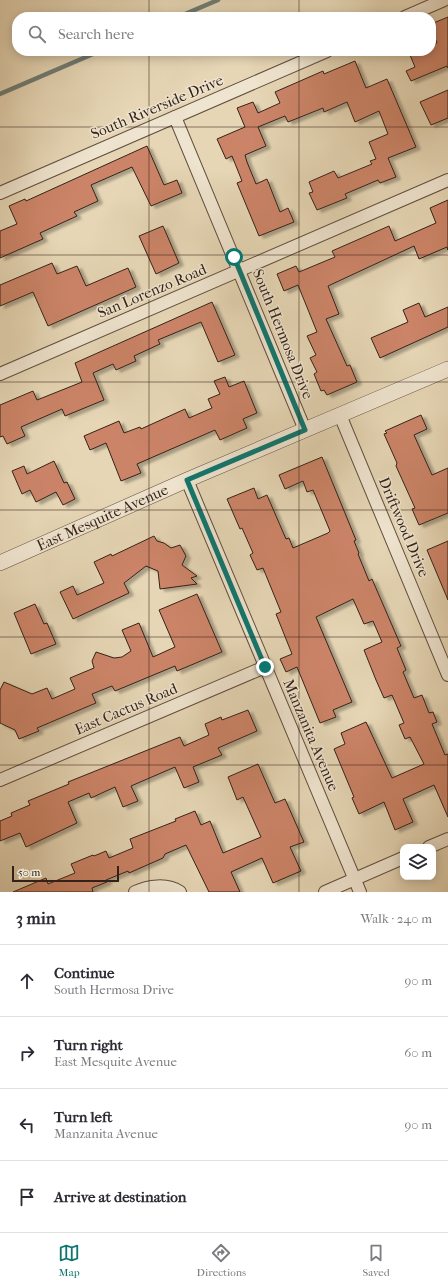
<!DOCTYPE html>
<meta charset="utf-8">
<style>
body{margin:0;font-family:"IM FELL French Canon",serif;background:#f2f2f3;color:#2b2b33}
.controls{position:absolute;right:12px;bottom:12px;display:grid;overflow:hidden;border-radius:8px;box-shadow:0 2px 10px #0003}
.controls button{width:36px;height:36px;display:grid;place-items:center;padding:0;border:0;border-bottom:1px solid #e1e1e2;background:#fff;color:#2b2b33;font:20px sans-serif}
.scale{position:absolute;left:12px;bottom:10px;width:107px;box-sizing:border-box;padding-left:4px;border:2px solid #332219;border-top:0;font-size:11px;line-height:14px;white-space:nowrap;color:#332219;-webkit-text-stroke:3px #efe4cf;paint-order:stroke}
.stop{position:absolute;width:12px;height:12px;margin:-9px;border:3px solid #0f766e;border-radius:50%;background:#fff}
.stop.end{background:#0f766e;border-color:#fff;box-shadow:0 1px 4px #0008}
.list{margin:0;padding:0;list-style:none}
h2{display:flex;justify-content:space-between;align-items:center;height:52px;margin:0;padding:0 16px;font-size:17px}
h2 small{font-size:13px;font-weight:400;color:#7c7c81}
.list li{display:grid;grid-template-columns:26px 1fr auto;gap:12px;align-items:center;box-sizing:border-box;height:72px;padding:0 16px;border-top:1px solid #e1e1e2}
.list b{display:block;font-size:15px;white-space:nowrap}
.list p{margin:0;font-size:13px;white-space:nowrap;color:#7c7c81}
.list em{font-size:13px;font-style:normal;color:#7c7c81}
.icon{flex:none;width:22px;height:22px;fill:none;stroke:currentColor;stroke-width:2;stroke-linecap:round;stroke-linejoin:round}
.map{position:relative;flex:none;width:448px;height:892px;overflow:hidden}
.search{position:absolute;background:#fff;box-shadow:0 2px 10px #0003;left:12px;right:12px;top:12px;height:44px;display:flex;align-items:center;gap:10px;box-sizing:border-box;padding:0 14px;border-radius:16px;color:#7c7c81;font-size:15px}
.sheet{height:340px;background:#fff}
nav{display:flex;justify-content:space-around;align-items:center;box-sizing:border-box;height:56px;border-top:1px solid #e1e1e2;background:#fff;font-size:11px;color:#7c7c81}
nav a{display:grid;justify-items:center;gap:2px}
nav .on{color:#0f766e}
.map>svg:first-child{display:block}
</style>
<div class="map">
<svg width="448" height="892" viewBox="0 0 448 892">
<defs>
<filter id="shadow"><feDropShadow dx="4.5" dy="2.5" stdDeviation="1" flood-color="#0004"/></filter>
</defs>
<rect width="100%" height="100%" fill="#e6d6b5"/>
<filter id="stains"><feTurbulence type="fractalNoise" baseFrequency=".005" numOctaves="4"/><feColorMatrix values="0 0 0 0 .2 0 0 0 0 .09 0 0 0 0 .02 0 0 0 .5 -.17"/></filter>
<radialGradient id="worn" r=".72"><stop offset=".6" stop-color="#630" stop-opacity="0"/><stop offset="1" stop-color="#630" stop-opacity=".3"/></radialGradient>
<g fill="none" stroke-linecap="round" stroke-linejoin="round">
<g stroke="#6f7c75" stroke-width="4.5">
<path d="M178,17L218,0"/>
<path d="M0,94L100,51"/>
</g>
</g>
<g fill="#cc8467" stroke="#332219" filter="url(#shadow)">
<path d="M448,17V68L447,66L411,81L406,71L415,67L410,55L419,51H431V46L437,43L431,28V24Z"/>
<path d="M355,61L366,88L387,79L416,147L388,158L396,177L380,183L378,180L345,194L347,198L317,210L309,193L313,192L309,182L334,171L338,178L372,164L370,161L376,159L369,142L388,134L379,111L355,122L347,102L324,112L323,108L288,122L285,116L258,127L266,146L245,155L247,162L256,184L267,179L280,212L288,208L294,222L259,236L237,183L242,181L232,156L226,159L217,139L245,127L237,108L253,102L258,113L280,103L275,92L323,71L324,74Z"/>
<path d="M448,90V118L431,125L420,102Z"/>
<path d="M147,146L164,185L177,180L182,193L151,206L132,167L91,185L98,201L74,212L77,216L40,233L43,239L0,258V231L17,224L9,206L25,199L26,201Z"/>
<path d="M448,200V250L447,247L419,259L414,246L328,286L339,314L326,319L347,366L350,365L357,382L327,395L324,390L321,391L314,374L317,372L310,358L316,355L307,336L317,332L298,285L284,291L277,274L296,266L299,272L335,257L332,251L389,226L395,241L436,223L430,208Z"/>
<path d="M163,226L179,263L156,274L139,236Z"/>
<path d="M52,263L57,274L77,266L86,286L128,268L136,287L48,326L33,292L0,306V285Z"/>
<path d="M212,302L235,355L218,362L201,322L158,340L160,344L134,356L136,361L116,370L113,364L93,373L104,400L65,416L62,409L21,427L25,436L7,444L3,436L0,437V405L33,391L37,400L82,382L75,363Z"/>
<path d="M419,303L425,317L448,307V327L380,358L371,338L408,322L403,310Z"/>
<path d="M225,377L229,387L244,381L257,413L243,419L247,428L220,440L215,430L137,464L141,473L121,481L106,443L90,450L84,436L119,421L124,433L140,427L141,429L185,409L189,418L212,408L208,399L220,394L214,381Z"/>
<path d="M421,415L427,429L414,435L432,475L448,468V513L419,525L412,509L415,508L396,466L397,463L384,434L387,433L385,431Z"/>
<path d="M322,457L356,540L354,541L359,553L358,554L369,581L372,579L401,646L397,648L406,670L403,672L414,698L422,695L429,713L433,712L437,722L432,724L445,755L448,754V817L434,785L403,799L413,822L395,830L384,802L359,814L352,798L354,797L334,749L345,744L341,733L366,722L392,778L424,764L410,737L405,739L399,725L404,723L392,695L384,698L376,680L364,650L382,642L373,621L364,624L353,599L316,617L352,702L333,710L336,717L320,723L297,667L286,672L280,659L292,654L276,614L281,612L263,568L257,570L250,555L253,553L242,528L240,529L227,499L254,488L258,499L267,495L286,539L289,538L293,548L328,533L330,531L313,490L307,492L303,481L285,489L279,475Z"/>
<path d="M54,461L64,483L67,482L75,499L63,505L56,492L36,502L30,490L22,494L12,471L24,466L27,474Z"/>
<path d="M154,536L157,541L164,543L171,548L180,545L186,556L182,565L197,576L191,578L197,584L160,589L158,571L146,566L124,583L129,593L73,619L60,592L73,586L77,595L104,583L94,562L111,554L112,556Z"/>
<path d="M448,541V600L427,550Z"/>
<path d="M197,594L222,652L177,671L175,666L115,691L112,686L92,694L96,703L37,728L39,731L19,739L15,730L0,723V690L4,682L32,694L47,688L52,699L75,689L70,678L94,668L92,661L96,652L114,658L122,657L131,651L122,630L139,623L153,657L175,647L159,610Z"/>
<path d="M35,604L44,624L47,623L56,644L31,654L14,613Z"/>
<path d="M248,710L257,731L218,748L222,755L193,767L199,782L184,788L175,767L131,786L138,801L123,807L115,787L91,798L89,793L68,802L77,823L26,847L20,833L0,841V821L12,816L11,813L30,805L28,801L69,784L68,782L180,737L184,746L209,735L205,724L221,717L222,720Z"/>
<path d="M258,764L275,803L285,799L304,842L290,847L301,871L273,883L262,858L231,872L240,892H209L186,845L165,854L163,858L129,873L128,871L106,880L107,882L92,888L93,892H13L46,878L48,884L75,873L71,864L93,855L94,856L106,851L109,858L133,848L130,839L176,821L175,819L195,811L201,825L210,821L223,853L261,837L243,797L237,800L228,777Z"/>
</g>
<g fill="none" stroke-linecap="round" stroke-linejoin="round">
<defs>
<g id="minor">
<path d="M405,17L444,0"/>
<path d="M175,117L305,430"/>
<path d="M0,193L327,51"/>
<path d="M0,374L448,180"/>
<path d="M340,415L448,675"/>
<path d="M187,480L360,892"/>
<path d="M0,780L265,667"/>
<path d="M429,847L448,839"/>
<path d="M135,892C148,886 167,883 180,892"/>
<path d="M325,892L403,858"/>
</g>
<g id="tertiary">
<path id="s1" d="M0,563L187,480L448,369"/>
</g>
</defs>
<use href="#minor" stroke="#604f40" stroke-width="14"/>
<use href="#tertiary" stroke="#604f40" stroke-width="16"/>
<use href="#minor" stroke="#efe4cf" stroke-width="12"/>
<use href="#tertiary" stroke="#efe4cf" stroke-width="15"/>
</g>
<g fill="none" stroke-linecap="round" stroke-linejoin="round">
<path stroke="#0f766e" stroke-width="5" d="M234,257L305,430L187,480L265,667"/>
</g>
<path fill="none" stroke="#332219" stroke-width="1" stroke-opacity="0.55" d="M149,0V17M299,0V17M149,51V892M299,51V892M0,127H448M0,255H448M0,382H448M0,510H448M0,637H448M0,765H448"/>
<g text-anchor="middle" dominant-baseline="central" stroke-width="3" stroke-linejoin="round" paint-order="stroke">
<g font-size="15" fill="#332219" stroke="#efe4cf">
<text transform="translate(157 107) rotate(-23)">South Riverside Drive</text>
<text transform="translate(152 291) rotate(-23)">San Lorenzo Road</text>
<text transform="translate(283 334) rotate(68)">South Hermosa Drive</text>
<text stroke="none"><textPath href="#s1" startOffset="112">East Mesquite Avenue</textPath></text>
<text transform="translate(404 527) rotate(67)">Driftwood Drive</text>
<text transform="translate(126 709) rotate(-23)">East Cactus Road</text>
<text transform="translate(311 735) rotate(67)">Manzanita Avenue</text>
</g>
</g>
<rect width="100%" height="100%" filter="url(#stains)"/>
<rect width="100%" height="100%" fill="url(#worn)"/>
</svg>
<div class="controls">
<button><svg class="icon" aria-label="layers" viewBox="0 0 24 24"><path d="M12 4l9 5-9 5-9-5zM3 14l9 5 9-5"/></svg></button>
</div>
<div class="scale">50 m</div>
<div class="stop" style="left:234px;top:257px"></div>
<div class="stop end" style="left:265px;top:667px"></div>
<div class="search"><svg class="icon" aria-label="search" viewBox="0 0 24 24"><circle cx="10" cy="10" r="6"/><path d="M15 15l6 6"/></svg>Search here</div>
</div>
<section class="sheet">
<h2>3 min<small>Walk · 240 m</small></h2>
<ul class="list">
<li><svg class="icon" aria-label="ahead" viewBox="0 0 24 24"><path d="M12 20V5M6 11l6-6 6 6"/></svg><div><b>Continue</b><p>South Hermosa Drive</p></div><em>90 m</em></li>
<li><svg class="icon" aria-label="right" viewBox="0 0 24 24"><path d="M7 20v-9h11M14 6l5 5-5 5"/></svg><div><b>Turn right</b><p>East Mesquite Avenue</p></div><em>60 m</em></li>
<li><svg class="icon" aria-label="left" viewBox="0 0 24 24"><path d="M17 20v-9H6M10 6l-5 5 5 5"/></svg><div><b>Turn left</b><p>Manzanita Avenue</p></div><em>90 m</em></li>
<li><svg class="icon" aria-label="arrive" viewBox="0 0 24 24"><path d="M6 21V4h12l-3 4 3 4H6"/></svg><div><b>Arrive at destination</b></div></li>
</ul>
</section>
<nav>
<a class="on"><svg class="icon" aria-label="map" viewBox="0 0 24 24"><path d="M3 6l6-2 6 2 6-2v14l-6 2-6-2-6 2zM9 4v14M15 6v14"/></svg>Map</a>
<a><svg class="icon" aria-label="directions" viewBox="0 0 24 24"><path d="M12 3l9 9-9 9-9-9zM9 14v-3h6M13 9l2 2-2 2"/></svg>Directions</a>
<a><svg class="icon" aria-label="saved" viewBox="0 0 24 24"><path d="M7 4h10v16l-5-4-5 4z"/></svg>Saved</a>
</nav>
